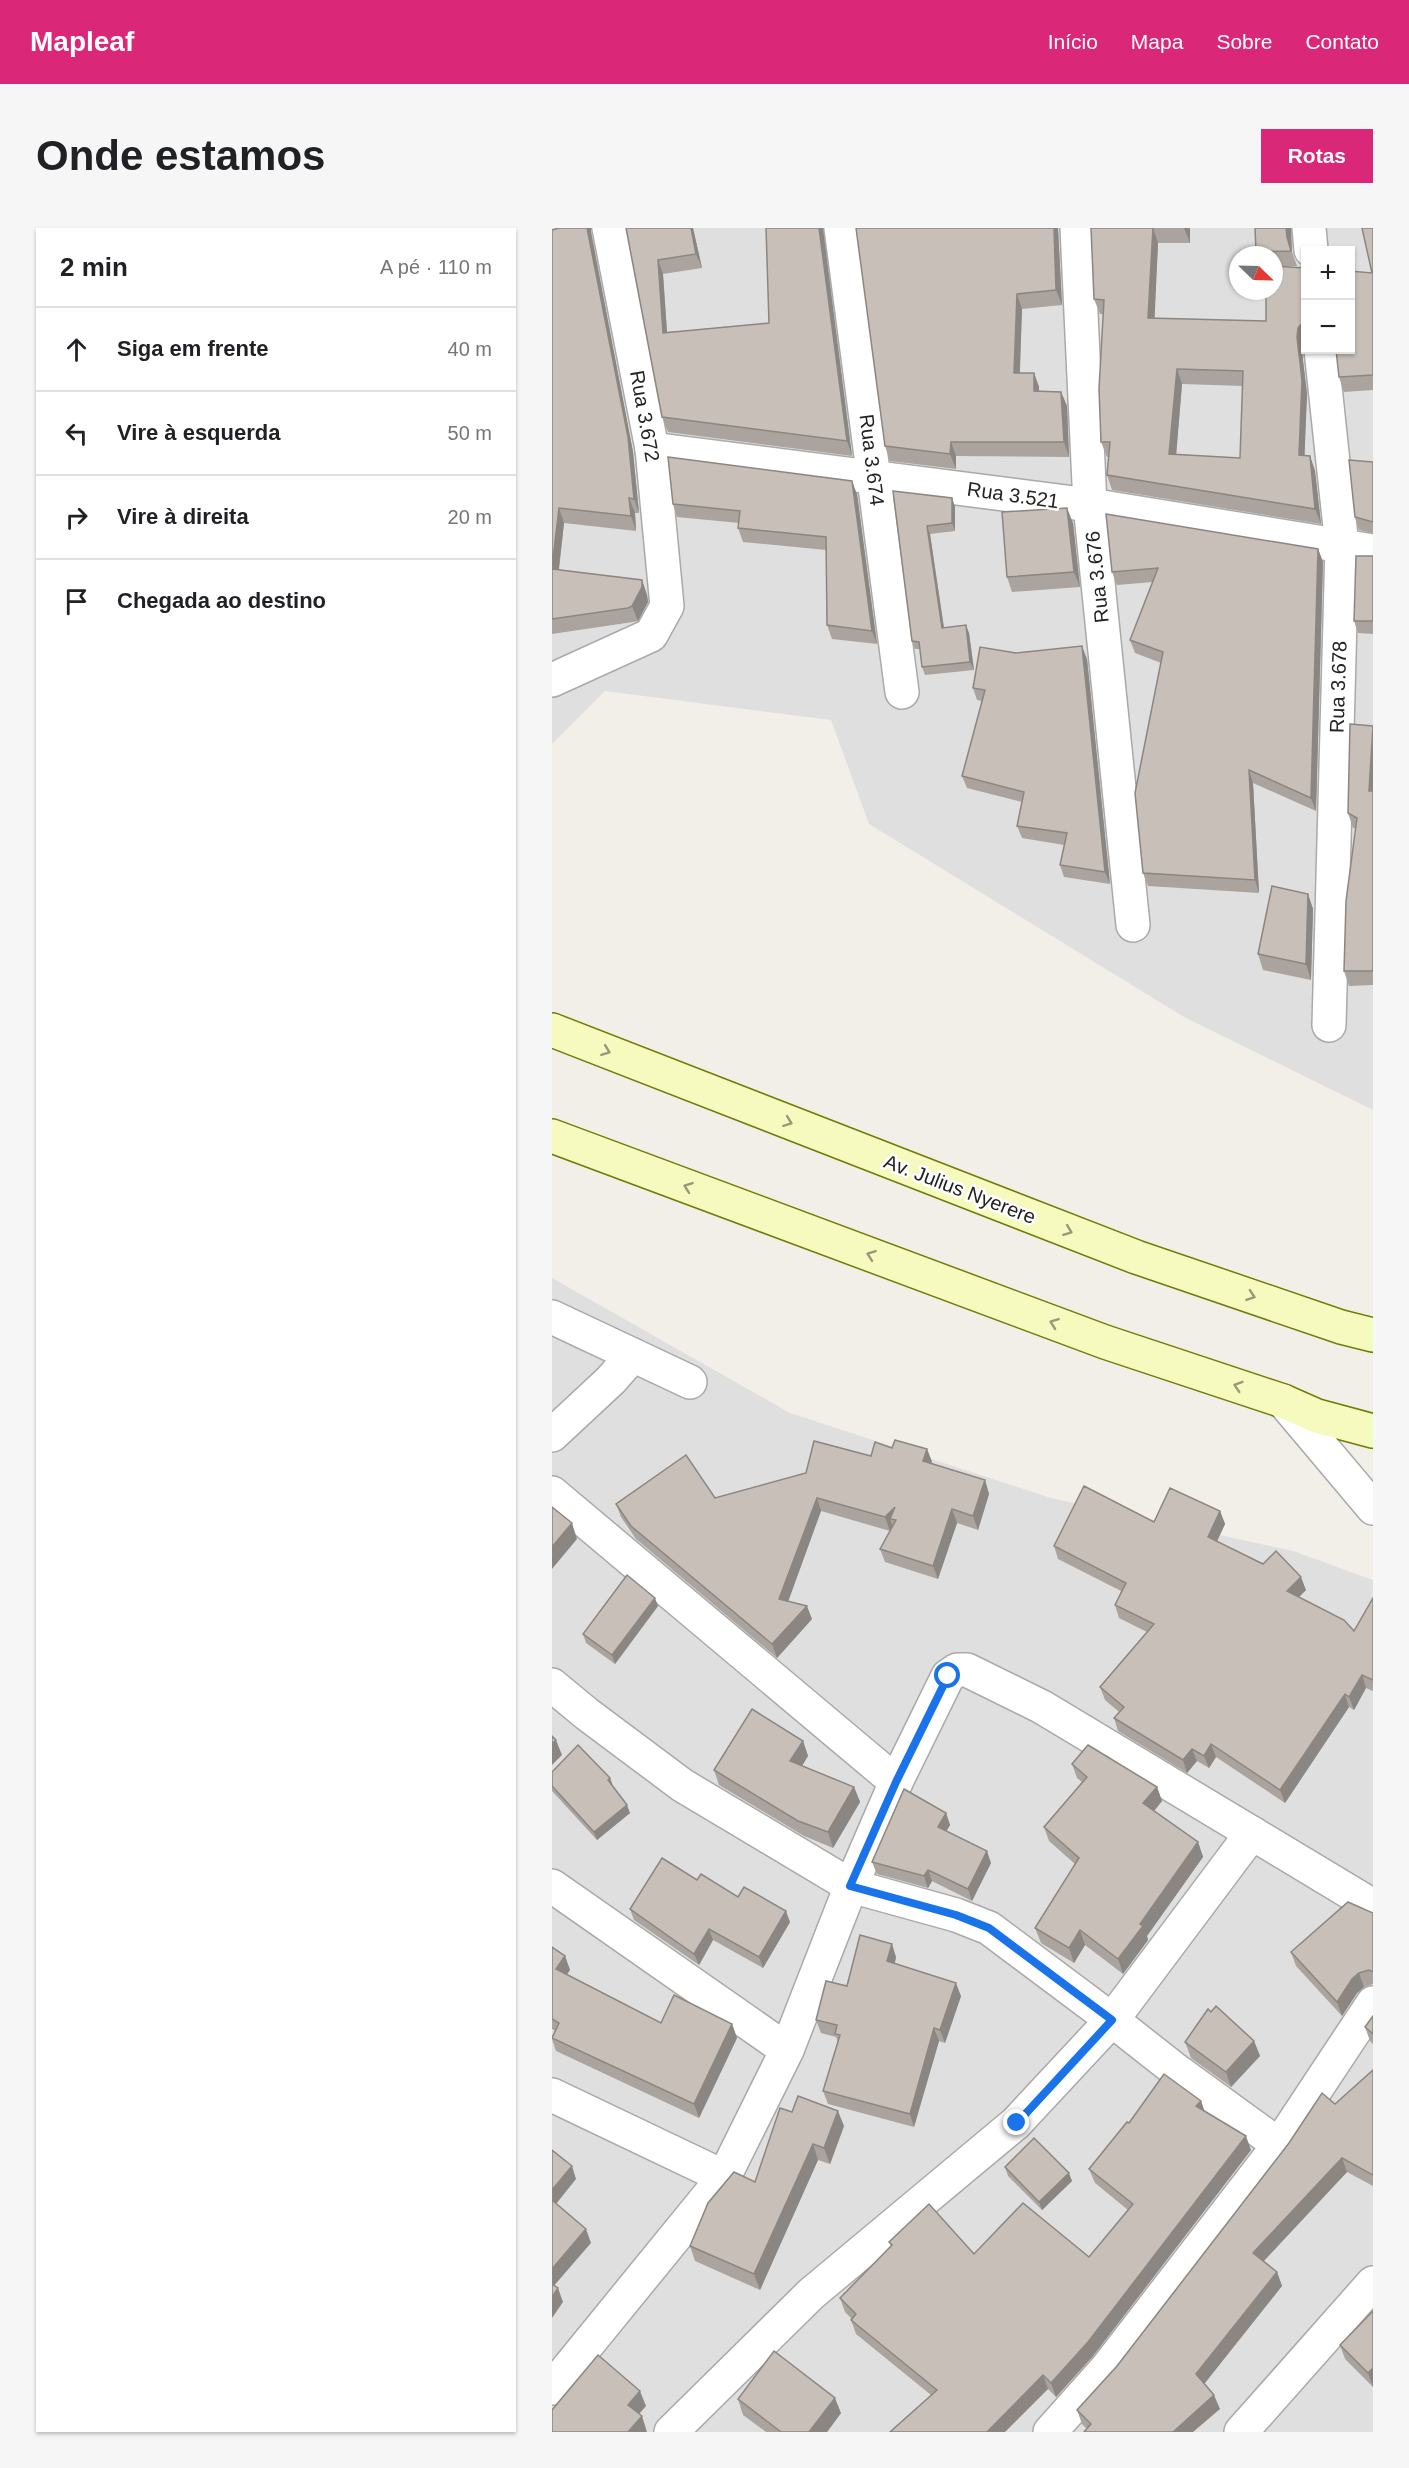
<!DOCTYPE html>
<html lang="pt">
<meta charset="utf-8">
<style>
body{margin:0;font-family:Arial,sans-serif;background:#f6f6f6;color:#202124}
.controls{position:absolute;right:18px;top:18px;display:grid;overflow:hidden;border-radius:0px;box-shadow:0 2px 4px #0004}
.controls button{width:54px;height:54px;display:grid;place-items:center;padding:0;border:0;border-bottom:2px solid #e0e0e0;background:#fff;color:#202124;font:30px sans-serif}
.compass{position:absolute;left:677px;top:18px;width:54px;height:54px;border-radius:50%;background:#fff;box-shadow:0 2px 4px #0004;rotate:113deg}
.stop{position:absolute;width:18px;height:18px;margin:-14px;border:4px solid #1a73e8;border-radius:50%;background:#fff}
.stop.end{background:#1a73e8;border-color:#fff;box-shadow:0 2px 6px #0008}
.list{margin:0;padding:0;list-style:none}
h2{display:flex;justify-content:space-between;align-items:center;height:78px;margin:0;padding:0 24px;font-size:26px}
h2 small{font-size:20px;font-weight:400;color:#757577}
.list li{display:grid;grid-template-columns:39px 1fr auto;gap:18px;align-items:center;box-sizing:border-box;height:84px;padding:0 24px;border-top:2px solid #e0e0e0}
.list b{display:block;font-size:22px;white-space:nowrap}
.list em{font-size:20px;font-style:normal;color:#757577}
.icon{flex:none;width:33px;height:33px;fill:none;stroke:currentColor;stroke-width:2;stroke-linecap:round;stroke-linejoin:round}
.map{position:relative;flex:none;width:821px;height:2204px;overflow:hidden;border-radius:0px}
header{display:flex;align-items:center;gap:36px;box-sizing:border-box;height:84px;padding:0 30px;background:#db2777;color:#fff}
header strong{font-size:28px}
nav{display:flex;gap:33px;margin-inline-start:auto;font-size:21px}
.intro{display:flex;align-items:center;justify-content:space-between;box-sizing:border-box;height:144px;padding:0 36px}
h1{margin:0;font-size:42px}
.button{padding:15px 27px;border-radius:0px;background:#db2777;color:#fff;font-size:21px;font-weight:700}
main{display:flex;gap:36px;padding:0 36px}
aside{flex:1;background:#fff;border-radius:0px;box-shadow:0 2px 4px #0004}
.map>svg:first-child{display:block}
</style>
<header>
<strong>Mapleaf</strong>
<nav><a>Início</a><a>Mapa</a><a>Sobre</a><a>Contato</a></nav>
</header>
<div class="intro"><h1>Onde estamos</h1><a class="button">Rotas</a></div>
<main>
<aside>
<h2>2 min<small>A pé · 110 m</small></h2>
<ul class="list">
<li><svg class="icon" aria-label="ahead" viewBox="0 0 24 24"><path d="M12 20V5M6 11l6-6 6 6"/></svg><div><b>Siga em frente</b></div><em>40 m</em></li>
<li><svg class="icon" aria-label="left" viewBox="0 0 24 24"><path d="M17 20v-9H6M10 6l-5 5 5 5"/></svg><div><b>Vire à esquerda</b></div><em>50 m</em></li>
<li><svg class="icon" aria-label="right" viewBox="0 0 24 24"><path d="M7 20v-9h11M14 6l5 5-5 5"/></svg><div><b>Vire à direita</b></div><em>20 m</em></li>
<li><svg class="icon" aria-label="arrive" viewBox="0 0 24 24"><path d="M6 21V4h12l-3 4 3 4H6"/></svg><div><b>Chegada ao destino</b></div></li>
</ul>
</aside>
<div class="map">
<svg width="821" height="2204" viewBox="0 0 821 2204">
<rect width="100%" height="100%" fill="#f2efe9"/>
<g fill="#e0dfdf" fill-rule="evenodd">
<path d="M0,0H821V882L632,789L317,596L279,492L53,463L0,516ZM754,22H798V122H754ZM686,27H722V63H686Z"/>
<path d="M0,1050L238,1185L499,1270L741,1323L821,1352V2204H0Z"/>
</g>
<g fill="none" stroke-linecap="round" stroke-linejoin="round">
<defs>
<g id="minor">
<path d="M289,0L350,464"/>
<path d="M525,0L538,277L581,697"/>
<path d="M757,0L759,22"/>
<path d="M769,122L790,318L777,797"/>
<path d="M100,221L538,277L821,323"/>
<path d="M0,452L99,407L115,378L100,221L57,0"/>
<path d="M0,1089L138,1154"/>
<path d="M731,1173L821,1280"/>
<path d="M0,1207L59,1152L81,1127"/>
<path d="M0,1265L344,1554"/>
<path d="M0,1457L35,1486L130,1557L299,1658L404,1687L437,1700L560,1792L621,1840L727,1917"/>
<path d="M0,1658L235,1822"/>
<path d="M0,1867L172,1949"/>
<path d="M0,2160L172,1949L235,1822L299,1658L344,1554L396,1448L405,1442H415L490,1479L821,1678"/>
<path d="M119,2204L259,2066L464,1895L560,1792L700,1605"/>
<path d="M498,2204L555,2140L727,1917L821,1775"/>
<path d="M689,2204L821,2055"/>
</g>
<g id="secondary">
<path d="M0,802L584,1029L789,1099L821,1107"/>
<path d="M0,908L553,1114L731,1173L765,1188L821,1203"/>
</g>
</defs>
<use href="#minor" stroke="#a9a9a9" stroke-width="36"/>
<use href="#secondary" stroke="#707d05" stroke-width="36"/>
<use href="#minor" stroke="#fff" stroke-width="33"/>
<use href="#secondary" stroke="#f7fabf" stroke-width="33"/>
</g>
<g fill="#aba49e" fill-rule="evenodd">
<path d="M7,0H39V4L81,224L87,285H83L84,303L12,295L7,342L90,352L95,367L96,374L86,393L81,394L0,406V2Z"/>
<path d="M74,0H141L150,40L111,46L115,104L217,95L270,2L300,228L116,204L110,189Z"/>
<path d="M506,0L510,77L470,81L468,145H482L487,159V163L509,164L515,178L517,229L404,228V241L338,233L333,218Z"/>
<path d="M539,0H638V15H606L602,90L714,93L722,63V27H704V24L738,1L740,24L745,38H731L753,40V113L752,115L750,124L755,166L752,228H758L763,243L769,296L560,262L555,247L557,229H555L549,214L551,86H548L542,71ZM630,156L691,158L688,230L624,226Z"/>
<path d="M821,0V162L792,164L787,149L820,45Z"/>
<path d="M821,234V305L807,302L803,289Z"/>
<path d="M341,263L400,270L403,279V303L378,306L392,399L417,405L422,442L373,447L370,439L368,421H363L360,413Z"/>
<path d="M305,266L325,416L280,411L275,397L274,322L191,314L186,300L187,295L125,289L121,276Z"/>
<path d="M521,295L528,359L460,364L455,349Z"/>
<path d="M766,321L771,334L764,583L701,555L707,665L596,658L591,645L609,435L583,425L578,412L601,354L565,357L560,344Z"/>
<path d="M821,328V406L806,405L802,393Z"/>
<path d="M464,425L535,431L558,656L512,649L508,637L512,617L470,610L465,598L470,574L415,560L410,548L430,473L425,472L421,460Z"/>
<path d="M821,498V757L797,758L792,743L804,601L801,600L796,585Z"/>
<path d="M756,666L761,681L759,752L711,742L706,726Z"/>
<path d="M340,1220L375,1221L380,1234L379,1235L433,1252L437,1266L426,1302L405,1295L386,1351L333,1334L328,1321L338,1303L269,1283L236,1373L260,1391L225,1430L84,1311L69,1289L64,1276L163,1270L319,1228Z"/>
<path d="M668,1283L673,1296L665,1313L754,1362L747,1369L802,1403L821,1370V1463L814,1460L802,1482L797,1479L733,1575L664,1529L657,1540L645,1533L635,1545L566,1503L562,1490L567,1484L553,1472L548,1459L595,1404L567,1390L563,1377L569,1363L506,1331L502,1318L602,1294Z"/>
<path d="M106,1378L63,1436L34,1415L31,1406Z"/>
<path d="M251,1513L256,1528L250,1538L302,1559L308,1574L281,1620L252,1608L167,1557L162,1542Z"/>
<path d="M520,1536L605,1559L610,1573L602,1583L646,1614L651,1629L595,1708L596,1712L571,1746L533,1717L522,1735L489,1715L483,1700L523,1636L497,1613L492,1599L530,1554L525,1550Z"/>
<path d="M0,1544L58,1550L61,1559L78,1585L45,1612L0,1563Z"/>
<path d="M394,1585L398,1597L394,1603L439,1635L420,1673L380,1653L376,1660L325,1646L320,1634Z"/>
<path d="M145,1652L186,1669L238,1694L211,1740L161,1712L147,1737L82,1692L78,1681Z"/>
<path d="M821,1685V1756L812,1759L805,1765L790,1788L744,1738L739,1724Z"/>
<path d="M0,1719L13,1728L18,1742L15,1746L109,1795L180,1796L185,1810L147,1890L4,1823L0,1811V1808L3,1803L0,1801Z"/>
<path d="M344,1729L343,1735L409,1768L393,1815L387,1813L362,1899L276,1876L271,1863L286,1814L284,1809L269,1805L264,1792L295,1758Z"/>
<path d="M659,1784L702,1813L708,1828L679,1859L639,1830L633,1814Z"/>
<path d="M821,1788V1816L818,1813L813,1799Z"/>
<path d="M821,1842V1958L795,1944L712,2033L725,2044L730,2058L652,2156L668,2181L535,2201L530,2196L525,2182L565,2138L783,1876Z"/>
<path d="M649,1873L652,1883L699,1922L541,2128L504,2169L496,2161L379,2167L304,2106L299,2092L300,2091L293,2084L288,2070L339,2018L337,2014L422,2026L537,2029L576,1982L543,1955L537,1941L577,1895Z"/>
<path d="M240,1884L292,1898L278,1936L266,1932L208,2062L143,2033L138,2018L203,1954Z"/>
<path d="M453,1939L520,1953L490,1982L456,1948Z"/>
<path d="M821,2083V2159L793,2131L788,2117Z"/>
<path d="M186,2171L289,2185L275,2204H214L191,2187Z"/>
</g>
<g fill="#8b8681">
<path d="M35,0H39V4L81,224L87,285L82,271Z"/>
<path d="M139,0H141L150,40L144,26Z"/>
<path d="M267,0H271L300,228L295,213Z"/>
<path d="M502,0H506L510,77L504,62Z"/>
<path d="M601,0L606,15L602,104L596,90Z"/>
<path d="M632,0H638V15Z"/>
<path d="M734,0H739L740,24L745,38L735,9Z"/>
<path d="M106,32L111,46L116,119L111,105Z"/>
<path d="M465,66L470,81L467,160L462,145Z"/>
<path d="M752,93L753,96V113L752,115L750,124L755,166L752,242L747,227L745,109L746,100Z"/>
<path d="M625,141L630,156L623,241L617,226Z"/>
<path d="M482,145L487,159V178L482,163Z"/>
<path d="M509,164L515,178L517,229L512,214Z"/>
<path d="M399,214L404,228V241L398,226Z"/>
<path d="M758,228L763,243L769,296L763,281Z"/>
<path d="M300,253L305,266L325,416L320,403Z"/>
<path d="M77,270L83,285L84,303L79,288Z"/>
<path d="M400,270L403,279V303L400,295Z"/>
<path d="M7,280L12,295L5,356L0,342Z"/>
<path d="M515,280L521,295L528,359L522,344Z"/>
<path d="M375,298L378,306L393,408L390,400Z"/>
<path d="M766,321L771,334L764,583L759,570Z"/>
<path d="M90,352L95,367L96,374L86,393L80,378Z"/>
<path d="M414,397L417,405L422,442L418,434Z"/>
<path d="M530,418L535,431L558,656L553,644Z"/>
<path d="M821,507V575L817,563Z"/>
<path d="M697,542L701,555L707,665L703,652Z"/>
<path d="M756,666L761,681L759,752L754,736Z"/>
<path d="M375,1221L380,1234L376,1246L371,1233Z"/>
<path d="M433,1252L437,1266L426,1302L421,1288Z"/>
<path d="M265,1270L269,1283L232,1385L227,1371Z"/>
<path d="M343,1279L344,1292L338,1291L341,1299L338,1303L333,1289Z"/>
<path d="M400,1281L405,1295L386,1351L381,1338Z"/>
<path d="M668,1283L673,1296L661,1322L656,1309Z"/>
<path d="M20,1295L25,1311L0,1341V1319Z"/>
<path d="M749,1349L754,1362L740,1376L735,1363Z"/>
<path d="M103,1370L106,1378L63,1436L60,1427Z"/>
<path d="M255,1378L260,1391L225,1430L220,1416Z"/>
<path d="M810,1447L814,1460L802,1482L797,1469Z"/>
<path d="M793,1466L797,1479L733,1575L728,1562Z"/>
<path d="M4,1512L10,1527L0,1537V1516Z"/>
<path d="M251,1513L256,1528L243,1549L238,1533Z"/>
<path d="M659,1516L664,1529L657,1540L652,1528Z"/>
<path d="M640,1521L645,1533L635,1545L631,1532Z"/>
<path d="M58,1550L61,1558L59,1561L56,1552Z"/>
<path d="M302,1559L308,1574L281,1620L276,1604Z"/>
<path d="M605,1559L610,1573L596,1590L591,1575Z"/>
<path d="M75,1577L78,1585L45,1612L42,1604Z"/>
<path d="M394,1585L398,1597L390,1611L386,1599Z"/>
<path d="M646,1614L651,1629L595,1708L596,1712L571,1746L566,1731L588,1696Z"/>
<path d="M435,1623L439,1635L420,1673L416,1661Z"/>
<path d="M376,1642L380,1653L376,1660L372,1648Z"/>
<path d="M234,1683L238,1694L211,1740L207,1729Z"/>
<path d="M157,1701L161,1712L147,1737L142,1726Z"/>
<path d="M528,1702L533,1717L522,1735L517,1720Z"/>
<path d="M340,1716L344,1729L340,1746L335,1733Z"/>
<path d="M13,1728L18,1742L9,1755L4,1741Z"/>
<path d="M807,1745L812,1759L805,1765L790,1788L785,1774L800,1751Z"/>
<path d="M404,1755L409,1768L393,1815L388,1802Z"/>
<path d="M180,1796L185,1810L147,1890L142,1876Z"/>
<path d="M382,1800L387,1813L362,1899L358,1886Z"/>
<path d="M702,1813L708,1828L679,1859L674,1844Z"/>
<path d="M649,1873L654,1887L644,1878Z"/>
<path d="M286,1883L292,1898L278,1936L272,1920Z"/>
<path d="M694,1908L699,1922L541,2128L504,2169L499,2155Z"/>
<path d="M261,1916L266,1932L208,2062L202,2046Z"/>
<path d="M790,1930L795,1944L706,2039L701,2025Z"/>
<path d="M20,1938L24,1951L0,1981V1962Z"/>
<path d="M517,1945L520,1953L490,1982L487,1974Z"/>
<path d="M34,2001L39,2015L0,2060V2041Z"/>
<path d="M725,2044L730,2058L649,2160L644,2146Z"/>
<path d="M6,2060L11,2074L0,2090V2069Z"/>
<path d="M821,2140V2159L816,2145Z"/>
<path d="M491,2147L496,2161L453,2204H435Z"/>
<path d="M88,2163L94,2178L82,2192L76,2177Z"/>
<path d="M662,2167L668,2181L641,2204H621Z"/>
<path d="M283,2170L289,2185L275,2204H257Z"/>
<path d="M90,2188L95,2204H76Z"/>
</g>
<g fill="#c7bfb8" stroke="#8b8681" stroke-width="1.5" fill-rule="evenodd">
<path d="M7,0H35L76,209L82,271L77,270L79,288L7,280L0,339V2Z"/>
<path d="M74,0H139L144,26L106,32L111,105L217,95L214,0H267L295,213L110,189Z"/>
<path d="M304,0H502L504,62L465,66L462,145H482V163L509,164L512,214H399L398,226L333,218Z"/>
<path d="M539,0H601L596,90L714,93V63H722V38L753,40V92L746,100L745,109L750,152L747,227L758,228L763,281L555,247L558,214H549L547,161L552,72L542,71ZM625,141L691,143L688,230L617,226Z"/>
<path d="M703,0H734L735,9L739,23L704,24Z"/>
<path d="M810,0H821V147L787,149L784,122H798V43L820,45Z"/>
<path d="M116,229L300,253L320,403L275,397L274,309L186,300L188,283L121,276Z"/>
<path d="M797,232L821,234V294L803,289Z"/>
<path d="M341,263L400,270V295L375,298L390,400L414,397L418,434L370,439L367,414L360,413Z"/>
<path d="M515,280L522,344L455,349L450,284Z"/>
<path d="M554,286L766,321L759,570L697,542L703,652L591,645L583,565L611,424L578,412L606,340L560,344Z"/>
<path d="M804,328H821V393H802Z"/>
<path d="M0,341L90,352V359L80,378L76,380L0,391Z"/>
<path d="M530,418L553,644L508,637L515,605L465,598L472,564L410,548L433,462L421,460L428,419L464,425Z"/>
<path d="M798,496L821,498L817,563H821V743H792L794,673L805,590L796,585Z"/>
<path d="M720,658L756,666L754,736L706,726Z"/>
<path d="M343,1212L375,1221L371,1233L433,1252L421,1288L400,1281L381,1338L328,1321L344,1292L338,1291L343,1279L333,1289L265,1270L227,1371L255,1378L220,1416L79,1298L64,1276L134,1227L163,1270L254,1245L262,1213L319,1228L323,1214L340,1220Z"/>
<path d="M532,1258L602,1294L618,1260L668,1283L656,1309L711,1336L724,1323L749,1349L735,1363L792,1392L802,1403L821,1370V1452L810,1447L797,1469L793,1466L728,1562L659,1516L652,1528L640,1521L631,1532L562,1490L572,1479L548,1459L602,1396L563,1377L574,1355L502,1318Z"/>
<path d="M0,1279L20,1295L0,1319Z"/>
<path d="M75,1347L103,1370L60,1427L31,1406Z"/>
<path d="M200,1481L251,1513L238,1533L302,1559L276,1604L246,1593L162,1542Z"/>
<path d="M0,1508L4,1512L0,1516Z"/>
<path d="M26,1517L58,1550L56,1552L75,1577L42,1604L0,1558V1544Z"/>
<path d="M536,1517L605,1559L591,1575L646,1614L588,1696L591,1698L566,1731L528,1702L517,1720L483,1700L527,1630L492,1599L535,1549L520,1536Z"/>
<path d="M352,1561L394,1585L386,1599L435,1623L416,1661L376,1642L372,1648L320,1634Z"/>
<path d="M110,1630L145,1652L149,1646L186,1669L192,1659L234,1683L207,1729L157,1701L142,1726L78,1681Z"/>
<path d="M796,1674L821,1685V1744L817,1742L807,1745L800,1751L785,1774L739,1724Z"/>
<path d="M308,1707L340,1716L335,1733L404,1755L388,1802L382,1800L358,1886L271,1863L288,1807L283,1806L285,1797L264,1792L274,1753L295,1758Z"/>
<path d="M0,1719L13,1728L4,1741L109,1795L122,1767L180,1796L142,1876L0,1810L7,1795L0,1791Z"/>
<path d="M664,1778L702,1813L674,1844L633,1814L656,1781L659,1784Z"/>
<path d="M821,1788V1806L813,1799Z"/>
<path d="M821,1842V1947L790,1930L701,2025L725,2044L644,2146L662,2167L621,2204H532L539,2196L525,2182L565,2138L737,1915L770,1865L783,1876Z"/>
<path d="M612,1846L649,1873L644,1878L694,1908L536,2114L499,2155L491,2147L435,2204H338L385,2162L299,2092L304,2086L288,2070L340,2017L337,2014L377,1976L422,2026L471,1975L537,2029L581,1976L537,1941L575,1894L577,1895Z"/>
<path d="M246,1868L286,1883L272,1920L261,1916L202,2046L138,2018L156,1975L182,1944L203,1954L228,1880L240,1884Z"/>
<path d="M482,1910L517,1945L487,1974L453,1939Z"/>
<path d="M0,1922L20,1938L0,1962Z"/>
<path d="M0,1972L34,2001L0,2041Z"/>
<path d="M0,2056L6,2060L0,2069Z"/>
<path d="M821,2083V2140L816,2145L788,2117Z"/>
<path d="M222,2123L283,2170L257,2204H229L186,2171Z"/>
<path d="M46,2127L88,2163L76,2177L90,2188L76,2204H0V2182Z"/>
</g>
<defs><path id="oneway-chevron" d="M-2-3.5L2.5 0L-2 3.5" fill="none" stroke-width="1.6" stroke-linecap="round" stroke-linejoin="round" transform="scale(1.5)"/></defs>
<g stroke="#979978">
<use href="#oneway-chevron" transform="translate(54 823) rotate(21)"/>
<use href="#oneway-chevron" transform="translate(236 894) rotate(21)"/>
<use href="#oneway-chevron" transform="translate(136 959) rotate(-160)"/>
<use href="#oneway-chevron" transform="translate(516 1003) rotate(21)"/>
<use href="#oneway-chevron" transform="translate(319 1027) rotate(-160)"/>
<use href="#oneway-chevron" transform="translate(699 1068) rotate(19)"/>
<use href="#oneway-chevron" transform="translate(502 1095) rotate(-160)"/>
<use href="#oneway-chevron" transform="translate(686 1158) rotate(-162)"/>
</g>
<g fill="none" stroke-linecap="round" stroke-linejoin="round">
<path stroke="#1a73e8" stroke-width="8" d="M396,1448L344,1554L298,1658L404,1687L437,1700L560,1792L465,1895"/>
</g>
<g text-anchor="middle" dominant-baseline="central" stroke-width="5" stroke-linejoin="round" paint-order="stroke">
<g font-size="20" fill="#222" stroke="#fff">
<text transform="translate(93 188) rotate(80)">Rua 3.672</text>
<text transform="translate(320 232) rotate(83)">Rua 3.674</text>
<text transform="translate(461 267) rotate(8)">Rua 3.521</text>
<text transform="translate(545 349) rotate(-96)">Rua 3.676</text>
<text transform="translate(786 459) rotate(-88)">Rua 3.678</text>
<text transform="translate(408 961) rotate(21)">Av. Julius Nyerere</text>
</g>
</g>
</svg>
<div class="controls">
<button>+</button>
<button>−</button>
</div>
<svg class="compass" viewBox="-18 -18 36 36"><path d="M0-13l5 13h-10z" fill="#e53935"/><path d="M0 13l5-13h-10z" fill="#757577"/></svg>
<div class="stop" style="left:396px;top:1448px"></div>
<div class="stop end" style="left:465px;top:1895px"></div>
</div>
</main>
